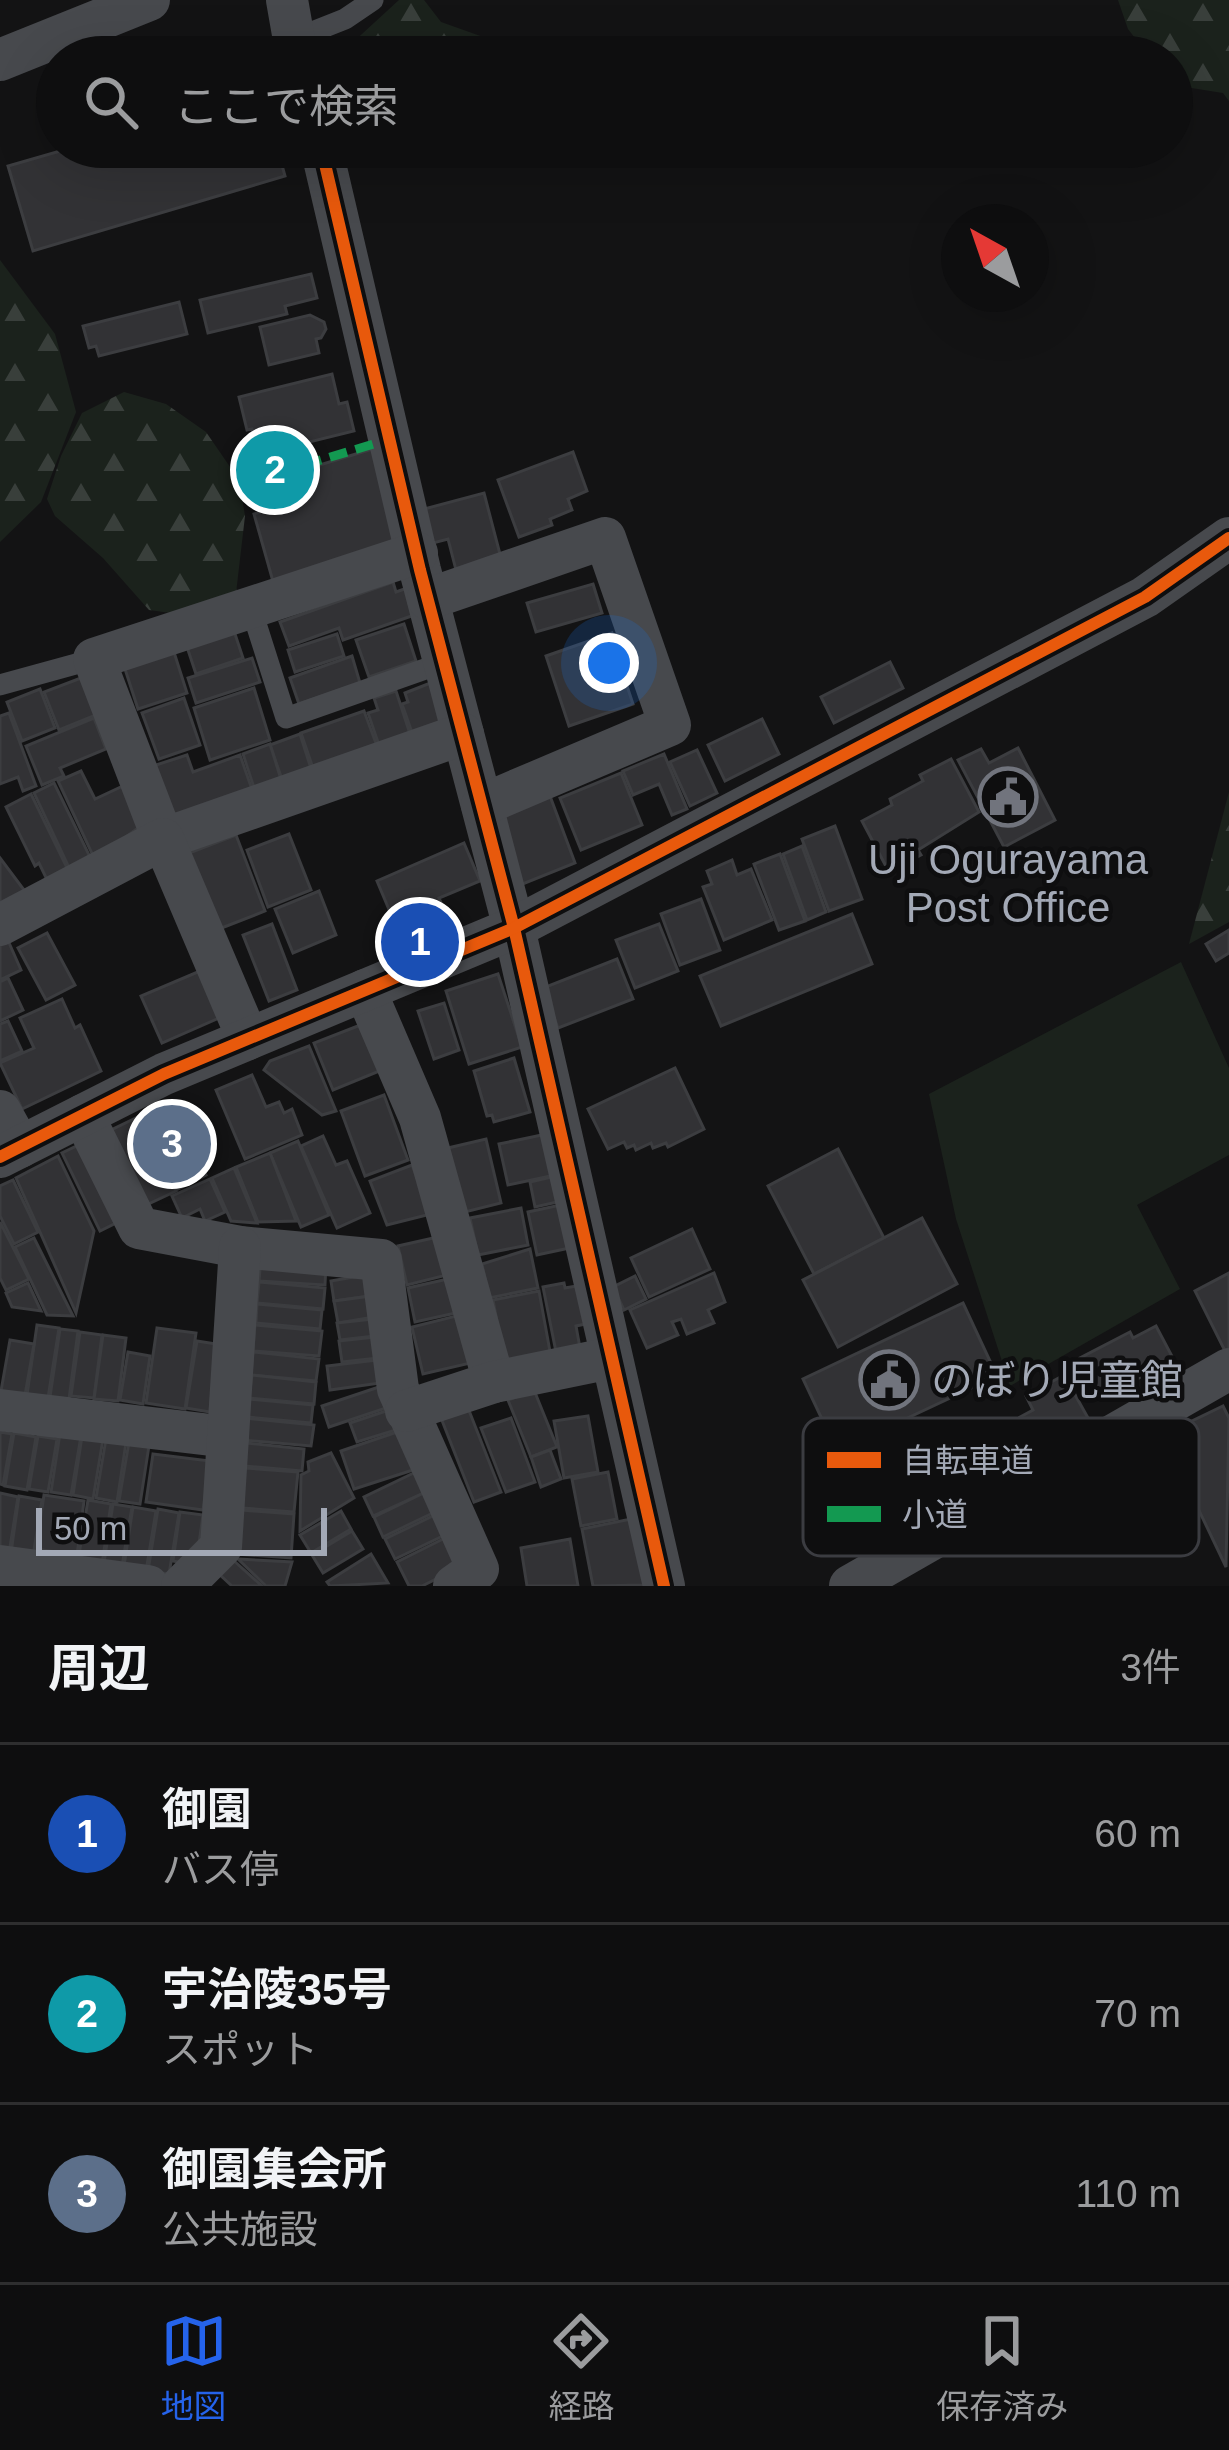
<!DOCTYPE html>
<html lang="ja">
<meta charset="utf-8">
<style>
body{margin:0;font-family:Helvetica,"Noto Sans JP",sans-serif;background:#171718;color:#f1f3f6}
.compass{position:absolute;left:941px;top:204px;width:108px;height:108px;border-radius:50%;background:#0e0e0f;box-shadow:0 12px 48px #0002;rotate:320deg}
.scale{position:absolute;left:36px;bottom:30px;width:291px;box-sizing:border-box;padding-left:12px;border:6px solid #a3a9b6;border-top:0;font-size:33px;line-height:42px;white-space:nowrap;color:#a3a9b6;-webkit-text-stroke:9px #0e0e0f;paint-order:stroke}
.you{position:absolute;left:609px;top:663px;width:42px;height:42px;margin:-30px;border:9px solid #fff;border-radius:50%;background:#1a73e8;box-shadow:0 0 0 18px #1a73e833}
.badge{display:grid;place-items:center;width:78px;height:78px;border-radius:50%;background:#2563eb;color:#fff;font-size:39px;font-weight:700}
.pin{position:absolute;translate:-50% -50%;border:6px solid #fff;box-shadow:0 3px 12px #0006}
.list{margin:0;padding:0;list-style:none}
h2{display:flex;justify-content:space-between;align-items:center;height:156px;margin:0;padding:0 48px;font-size:51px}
h2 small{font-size:39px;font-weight:400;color:#9b9c9e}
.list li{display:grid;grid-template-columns:78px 1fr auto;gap:36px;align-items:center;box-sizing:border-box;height:180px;padding:0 48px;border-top:3px solid #2e2e2f}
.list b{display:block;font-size:45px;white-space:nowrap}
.list p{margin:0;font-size:39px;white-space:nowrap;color:#9b9c9e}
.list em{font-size:39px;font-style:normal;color:#9b9c9e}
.icon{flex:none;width:66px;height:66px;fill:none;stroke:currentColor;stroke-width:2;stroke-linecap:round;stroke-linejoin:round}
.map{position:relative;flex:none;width:1229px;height:1586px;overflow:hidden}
.search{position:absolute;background:#0e0e0f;box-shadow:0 12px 48px #0002;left:36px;right:36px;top:36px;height:132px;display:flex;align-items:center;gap:30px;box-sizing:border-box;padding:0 42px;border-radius:66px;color:#9b9c9e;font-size:45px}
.sheet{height:696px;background:#0e0e0f}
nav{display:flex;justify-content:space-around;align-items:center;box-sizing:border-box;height:168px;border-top:3px solid #2e2e2f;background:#0e0e0f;font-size:33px;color:#9b9c9e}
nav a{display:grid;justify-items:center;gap:6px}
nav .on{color:#2563eb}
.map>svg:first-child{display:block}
</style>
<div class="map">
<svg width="1229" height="1586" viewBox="0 0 1229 1586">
<defs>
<pattern id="forest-firs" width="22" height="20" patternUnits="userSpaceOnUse" patternTransform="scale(3)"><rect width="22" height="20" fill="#1b221c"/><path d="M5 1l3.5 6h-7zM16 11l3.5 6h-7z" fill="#393f3b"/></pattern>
</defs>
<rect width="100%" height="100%" fill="#131314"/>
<path fill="#1b221c" d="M1181,962L1229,1068V1155L1137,1205L1180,1289L1010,1386L956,1219L929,1094Z"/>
<g fill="url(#forest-firs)">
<path d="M399,0H424L441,22L483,37L469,57H337Z"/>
<path d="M1118,0H1229V101L1223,93L1173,85L1172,57H1150L1128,29Z"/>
<path d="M0,260L55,334L76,412L41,502L0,542Z"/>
<path d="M124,392L166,404L206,432L239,480L245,516L236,593L193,616L149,610L103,558L55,516L47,499L61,456L82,413Z"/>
<path d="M1229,792V922L1189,944Z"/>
</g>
<g fill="#323235" stroke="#3c3d40" stroke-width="3">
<path d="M74,147H277L285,176L33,251L8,166Z"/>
<path d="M311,274L317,298L285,306L287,314L208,333L200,300Z"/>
<path d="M179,302L187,334L99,356L96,346L89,348L83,326Z"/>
<path d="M310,315L324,322L326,329L321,338L316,339L319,353L269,365L260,327Z"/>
<path d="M332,374L339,404L347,402L354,431L289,447L285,428L254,436L252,429L247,430L239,397Z"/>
<path d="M379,447L397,547L274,585L254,514L278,506L270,480Z"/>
<path d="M573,452L587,491L568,499L572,510L550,519L552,525L519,537L498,480Z"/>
<path d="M484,493L501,558L456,570L448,539L433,543L424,509Z"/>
<path d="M393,582L396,592L410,587L420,613L343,640L339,628L289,646L280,622Z"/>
<path d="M593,584L602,613L536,632L527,603Z"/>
<path d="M404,624L416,661L369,677L356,640Z"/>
<path d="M234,631L243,658L196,674L187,647Z"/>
<path d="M612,633L621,658L628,656L635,676L625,680L633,704L569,726L546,656Z"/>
<path d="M337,634L344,656L295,672L288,650Z"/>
<path d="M173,649L187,693L138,709L124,666Z"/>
<path d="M352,656L360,683L299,704L290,678Z"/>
<path d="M252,658L260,682L196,703L188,678Z"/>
<path d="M890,662L903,688L834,723L821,697Z"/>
<path d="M81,678L96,715L59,730L44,692Z"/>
<path d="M433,682L447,721L416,744L402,704L408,702L405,693Z"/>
<path d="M254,688L270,740L210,760L194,708Z"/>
<path d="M40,689L55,728L22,741L7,702Z"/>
<path d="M396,691L413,743L382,754L368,713L378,710L374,698Z"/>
<path d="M184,698L200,745L159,759L142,713Z"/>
<path d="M364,711L380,754L316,777L301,733Z"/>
<path d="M9,713L36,786L23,791L18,777L0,784V716Z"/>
<path d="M94,718L106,749L60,768L64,776L42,785L26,746Z"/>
<path d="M762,719L779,754L725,781L708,745Z"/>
<path d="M300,734L314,778L285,788L270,745Z"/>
<path d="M270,744L284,789L257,797L243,754Z"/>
<path d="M1018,748L1055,820L1004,847L958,760L981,749L989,763Z"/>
<path d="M697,750L717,793L690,806L670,762Z"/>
<path d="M664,754L687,809L672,815L659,784L633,795L623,771Z"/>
<path d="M187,755L193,772L240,755L255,798L174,826L153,766Z"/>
<path d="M951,759L979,812L918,850L921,855L889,872L862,821L892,805L890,799L923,781L920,775Z"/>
<path d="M81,771L95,799L123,786L142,825L95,860L58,781Z"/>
<path d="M621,773L642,825L581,850L560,798Z"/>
<path d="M54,783L92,861L71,872L34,793Z"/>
<path d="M31,794L72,878L51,888L39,863L35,866L6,807Z"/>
<path d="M550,796L575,863L520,885L494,818Z"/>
<path d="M835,826L862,899L829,911L802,839Z"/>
<path d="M289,834L311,890L268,907L247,850Z"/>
<path d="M236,835L265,911L219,929L189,853Z"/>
<path d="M464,843L480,881L439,898L448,918L401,938L377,881Z"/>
<path d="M802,846L826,912L807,920L783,854Z"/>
<path d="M780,854L805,921L779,930L754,864Z"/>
<path d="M0,858L27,894L0,914Z"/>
<path d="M732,860L737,875L751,869L772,920L724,940L703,887L712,884L707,871Z"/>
<path d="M319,891L336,935L293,953L275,909Z"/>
<path d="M701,899L720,950L680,965L661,914Z"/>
<path d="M852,914L872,964L721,1026L700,976Z"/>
<path d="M272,924L297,990L269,1001L243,935Z"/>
<path d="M659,924L678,971L635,988L616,940Z"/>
<path d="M1229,930V953L1216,961L1206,944Z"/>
<path d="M47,933L75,985L46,1000L18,948Z"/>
<path d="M6,936L21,970L0,980V939Z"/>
<path d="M617,959L633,999L558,1028L543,988Z"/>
<path d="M200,971L219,1018L162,1043L141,996Z"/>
<path d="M498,974L522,1047L469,1064L446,991Z"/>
<path d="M8,978L23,1010L0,1021V982Z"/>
<path d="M62,999L75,1028L80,1025L101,1071L22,1109L0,1063L34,1048L20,1018Z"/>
<path d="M444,1003L459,1050L434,1059L418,1011Z"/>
<path d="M8,1021L22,1051L0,1061V1024Z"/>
<path d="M363,1024L382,1070L333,1090L314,1043Z"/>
<path d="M309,1046L336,1111L322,1115L264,1070L270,1061Z"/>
<path d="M514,1058L530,1112L494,1122L492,1115L487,1116L474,1071Z"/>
<path d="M675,1068L704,1129L668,1147L666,1143L653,1148L651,1143L636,1150L634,1145L627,1148L624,1142L608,1149L588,1109Z"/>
<path d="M252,1075L266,1107L279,1102L284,1113L292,1109L302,1135L245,1159L216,1090Z"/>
<path d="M384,1095L408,1160L365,1176L341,1111Z"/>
<path d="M172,1102L206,1175L178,1189L144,1116Z"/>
<path d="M140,1116L176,1191L144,1206L109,1131Z"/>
<path d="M551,1133L560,1174L508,1185L499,1144Z"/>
<path d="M323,1136L336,1165L347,1161L370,1213L337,1228L301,1146Z"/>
<path d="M486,1139L501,1203L457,1214L448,1148Z"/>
<path d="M87,1141L124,1219L100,1231L62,1153Z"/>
<path d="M298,1141L329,1215L301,1227L270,1153Z"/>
<path d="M838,1149L884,1238L814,1274L768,1186Z"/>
<path d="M270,1153L296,1221L258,1222L236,1167Z"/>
<path d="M58,1156L94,1231L76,1313L16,1178Z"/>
<path d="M412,1165L431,1214L387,1225L370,1181Z"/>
<path d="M234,1168L257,1223L231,1221L212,1178Z"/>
<path d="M560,1175L566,1200L535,1207L530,1182Z"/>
<path d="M210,1179L225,1212L205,1221L200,1209L182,1218L172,1196Z"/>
<path d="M13,1180L38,1232L14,1244L0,1216V1186Z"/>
<path d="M565,1204L574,1247L537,1255L528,1212Z"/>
<path d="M521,1208L528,1245L478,1255L470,1218Z"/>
<path d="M922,1218L957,1284L838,1347L803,1280Z"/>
<path d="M0,1222L29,1279L6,1290L0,1278Z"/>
<path d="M692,1229L710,1269L649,1297L631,1258Z"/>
<path d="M442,1236L451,1274L407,1285L398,1246Z"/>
<path d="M34,1238L73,1316L47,1315L15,1247Z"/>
<path d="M530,1249L538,1288L489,1298L482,1264Z"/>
<path d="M261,1258L326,1263L325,1285L259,1281Z"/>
<path d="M714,1273L725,1302L708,1310L714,1323L687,1334L681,1319L672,1322L678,1335L647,1348L630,1310Z"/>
<path d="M1229,1273V1354L1227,1355L1195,1291Z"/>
<path d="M365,1275L369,1296L334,1301L331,1281Z"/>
<path d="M635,1276L646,1299L624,1310L613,1287Z"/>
<path d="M452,1278L460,1312L415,1322L408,1288Z"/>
<path d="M259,1282L325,1288L323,1309L257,1303Z"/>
<path d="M28,1283L41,1311L12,1307L6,1293Z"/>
<path d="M564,1283L565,1288L588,1284L595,1322L576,1326L580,1348L556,1352L543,1287Z"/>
<path d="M539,1291L551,1357L513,1364L503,1353L493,1300Z"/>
<path d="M371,1296L374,1317L338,1323L334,1301Z"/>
<path d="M963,1303L997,1376L837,1451L803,1379Z"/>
<path d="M257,1304L322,1310L320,1329L256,1323Z"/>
<path d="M464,1314L475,1362L423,1374L412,1327Z"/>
<path d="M373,1319L375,1336L340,1340L337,1323Z"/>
<path d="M37,1325L59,1328L48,1398L27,1395Z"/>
<path d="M255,1325L322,1331L319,1356L253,1351Z"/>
<path d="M1156,1326L1174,1360L1100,1398L1080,1358L1130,1332L1133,1338Z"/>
<path d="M157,1328L196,1333L185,1409L146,1403Z"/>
<path d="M60,1329L78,1331L69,1399L50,1397Z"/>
<path d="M80,1332L102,1335L94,1398L71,1396Z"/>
<path d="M103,1335L126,1338L118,1401L94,1399Z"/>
<path d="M375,1337L378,1358L342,1362L339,1341Z"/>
<path d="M10,1340L34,1344L25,1395L1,1391Z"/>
<path d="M197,1341L216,1344L210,1412L186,1408Z"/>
<path d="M128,1352L150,1356L143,1404L120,1400Z"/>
<path d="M253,1352L319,1359L316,1381L251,1375Z"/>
<path d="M377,1360L380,1383L330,1390L327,1366Z"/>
<path d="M252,1375L316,1382L314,1404L249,1398Z"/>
<path d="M1064,1375L1088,1418L1036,1446L1020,1417L1033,1410L1026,1396Z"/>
<path d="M388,1384L395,1405L329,1427L322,1406Z"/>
<path d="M534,1390L557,1447L531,1457L508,1400Z"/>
<path d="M249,1399L313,1405L311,1423L247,1417Z"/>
<path d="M1223,1406L1229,1418L1226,1567L1163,1435Z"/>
<path d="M468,1408L501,1492L474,1502L441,1418Z"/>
<path d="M392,1409L399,1429L357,1442L350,1423Z"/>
<path d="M588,1416L598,1472L564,1478L554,1421Z"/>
<path d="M244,1418L314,1425L311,1446L242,1440Z"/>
<path d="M511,1418L535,1482L506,1492L481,1428Z"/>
<path d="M61,1427L82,1430L71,1495L51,1492Z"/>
<path d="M83,1430L104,1433L93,1499L73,1495Z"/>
<path d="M400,1431L413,1470L354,1489L341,1451Z"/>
<path d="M0,1432L12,1434L3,1485L0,1484Z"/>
<path d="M14,1433L36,1437L27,1490L5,1486Z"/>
<path d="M107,1433L127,1436L117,1502L96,1498Z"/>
<path d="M38,1436L57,1439L48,1492L29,1489Z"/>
<path d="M130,1436L150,1439L140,1504L119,1501Z"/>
<path d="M246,1443L304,1449L302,1471L244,1466Z"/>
<path d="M550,1450L561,1479L541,1487L531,1457Z"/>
<path d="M331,1453L354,1498L300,1531L301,1475L309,1471L308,1462Z"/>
<path d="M153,1454L210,1461L203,1510L146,1502Z"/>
<path d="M245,1468L298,1472L294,1512L242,1508Z"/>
<path d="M420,1470L430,1490L373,1516L364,1497Z"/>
<path d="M608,1472L617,1519L581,1526L572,1479Z"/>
<path d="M430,1490L439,1510L383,1537L374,1517Z"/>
<path d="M0,1493L18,1497L9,1553L0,1552Z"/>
<path d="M44,1495L84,1501L77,1555L36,1549Z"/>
<path d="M19,1496L42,1500L33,1556L11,1553Z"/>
<path d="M88,1500L111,1504L102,1564L78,1561Z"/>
<path d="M113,1504L132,1507L122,1566L104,1563Z"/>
<path d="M133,1507L156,1511L146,1571L124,1566Z"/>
<path d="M158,1509L179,1513L169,1574L148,1571Z"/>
<path d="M241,1510L294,1514L291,1558L237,1554Z"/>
<path d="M341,1511L351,1529L311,1553L300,1535Z"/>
<path d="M180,1512L203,1515L198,1550L184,1563L173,1561Z"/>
<path d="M441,1512L451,1532L395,1559L385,1539Z"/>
<path d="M631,1519L644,1585L593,1586L582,1529Z"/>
<path d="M352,1531L363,1549L323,1573L312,1555Z"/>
<path d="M451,1535L462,1566L422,1586H409L397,1562Z"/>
<path d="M570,1539L578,1586H527L521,1548Z"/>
<path d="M371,1554L388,1583L330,1586L327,1582Z"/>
<path d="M238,1559L292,1562L285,1586H266Z"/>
<path d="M233,1560L262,1586H232L220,1575Z"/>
</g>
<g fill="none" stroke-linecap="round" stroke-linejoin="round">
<g stroke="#47494d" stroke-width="21">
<path d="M292,40L345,19L373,0"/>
<path d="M251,608L286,718L445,662"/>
<path d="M0,685L94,659"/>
</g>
<g stroke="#47494d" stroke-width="42">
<path d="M287,0L297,57"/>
<path d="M0,60L149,0"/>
<path d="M321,147L420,570L514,928L664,1586"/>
<path d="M417,553L94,659L163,839L463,734"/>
<path d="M428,599L605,538L670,725L482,805"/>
<path d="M0,925L163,839L248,1039"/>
<path d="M365,990L420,1118L494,1382"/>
<path d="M0,1111L20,1147"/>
<path d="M83,1115L139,1228L240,1247L381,1260L398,1389L478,1569L454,1586"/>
<path d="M0,1157L164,1074L514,928L1145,597L1229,538"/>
<path d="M0,1410L228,1437"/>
<path d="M406,1411L494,1382L611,1358"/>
<path d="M0,1566L148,1586"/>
<path d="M182,1586L221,1547L240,1247"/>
<path d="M850,1586L1229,1369"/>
</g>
<path stroke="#139951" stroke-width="9" stroke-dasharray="18 9" stroke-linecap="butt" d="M278,473L390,439"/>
<defs>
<g id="cycleway">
<path d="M321,147L420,570L514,928L664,1586"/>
<path d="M0,1157L164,1074L514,928L1145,597L1229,538"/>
</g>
</defs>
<use href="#cycleway" stroke="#0e0e0f" stroke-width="20"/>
<use href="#cycleway" stroke="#e8590c" stroke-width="12"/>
</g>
<defs>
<symbol id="civic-ring" viewBox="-11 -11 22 22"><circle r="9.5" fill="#0e0e0f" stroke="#71747d" stroke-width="1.5"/><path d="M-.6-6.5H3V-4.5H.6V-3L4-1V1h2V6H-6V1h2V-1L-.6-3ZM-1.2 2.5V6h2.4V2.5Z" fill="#71747d"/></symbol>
</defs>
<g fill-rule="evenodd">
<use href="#civic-ring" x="975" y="764" width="66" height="66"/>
<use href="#civic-ring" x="856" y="1347" width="66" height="66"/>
</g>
<g text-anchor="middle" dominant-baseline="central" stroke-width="9" stroke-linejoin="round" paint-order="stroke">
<g font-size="42" fill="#a3a9b6" stroke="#0e0e0f">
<text x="1008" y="859">Uji Ogurayama<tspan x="1008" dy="48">Post Office</tspan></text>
<text x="931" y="1380" text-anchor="start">のぼり児童館</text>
</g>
</g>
<rect x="803" y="1418" width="396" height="138" rx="18" fill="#0e0e0f" stroke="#3b3c41" stroke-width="3"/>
<rect x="827" y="1452" width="54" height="16" fill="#e8590c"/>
<rect x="827" y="1506" width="54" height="16" fill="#139951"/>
<g font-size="33" fill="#a3a9b6">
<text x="902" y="1472">自転車道</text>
<text x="902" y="1526">小道</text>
</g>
</svg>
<svg class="compass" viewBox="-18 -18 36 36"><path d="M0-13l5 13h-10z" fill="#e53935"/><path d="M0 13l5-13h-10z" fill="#9b9c9e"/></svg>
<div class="scale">50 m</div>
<div class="you"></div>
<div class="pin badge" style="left:420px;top:942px;background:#1a4fb4">1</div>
<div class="pin badge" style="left:275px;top:470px;background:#0f9aa8">2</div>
<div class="pin badge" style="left:172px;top:1144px;background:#5c6f8a">3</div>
<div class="search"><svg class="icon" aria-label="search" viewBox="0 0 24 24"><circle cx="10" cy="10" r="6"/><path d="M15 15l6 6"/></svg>ここで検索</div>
</div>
<section class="sheet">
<h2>周辺<small>3件</small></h2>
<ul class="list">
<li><span class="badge" style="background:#1a4fb4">1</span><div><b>御園</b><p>バス停</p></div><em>60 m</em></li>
<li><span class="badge" style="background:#0f9aa8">2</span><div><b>宇治陵35号</b><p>スポット</p></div><em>70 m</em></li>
<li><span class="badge" style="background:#5c6f8a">3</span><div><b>御園集会所</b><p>公共施設</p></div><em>110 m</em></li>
</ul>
</section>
<nav>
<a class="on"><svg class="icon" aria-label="map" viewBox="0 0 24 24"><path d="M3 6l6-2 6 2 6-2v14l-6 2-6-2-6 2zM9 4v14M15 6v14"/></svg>地図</a>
<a><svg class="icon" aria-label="directions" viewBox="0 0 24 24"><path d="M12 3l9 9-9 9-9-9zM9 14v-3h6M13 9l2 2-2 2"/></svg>経路</a>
<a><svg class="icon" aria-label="saved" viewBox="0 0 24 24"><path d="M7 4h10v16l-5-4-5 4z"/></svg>保存済み</a>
</nav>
